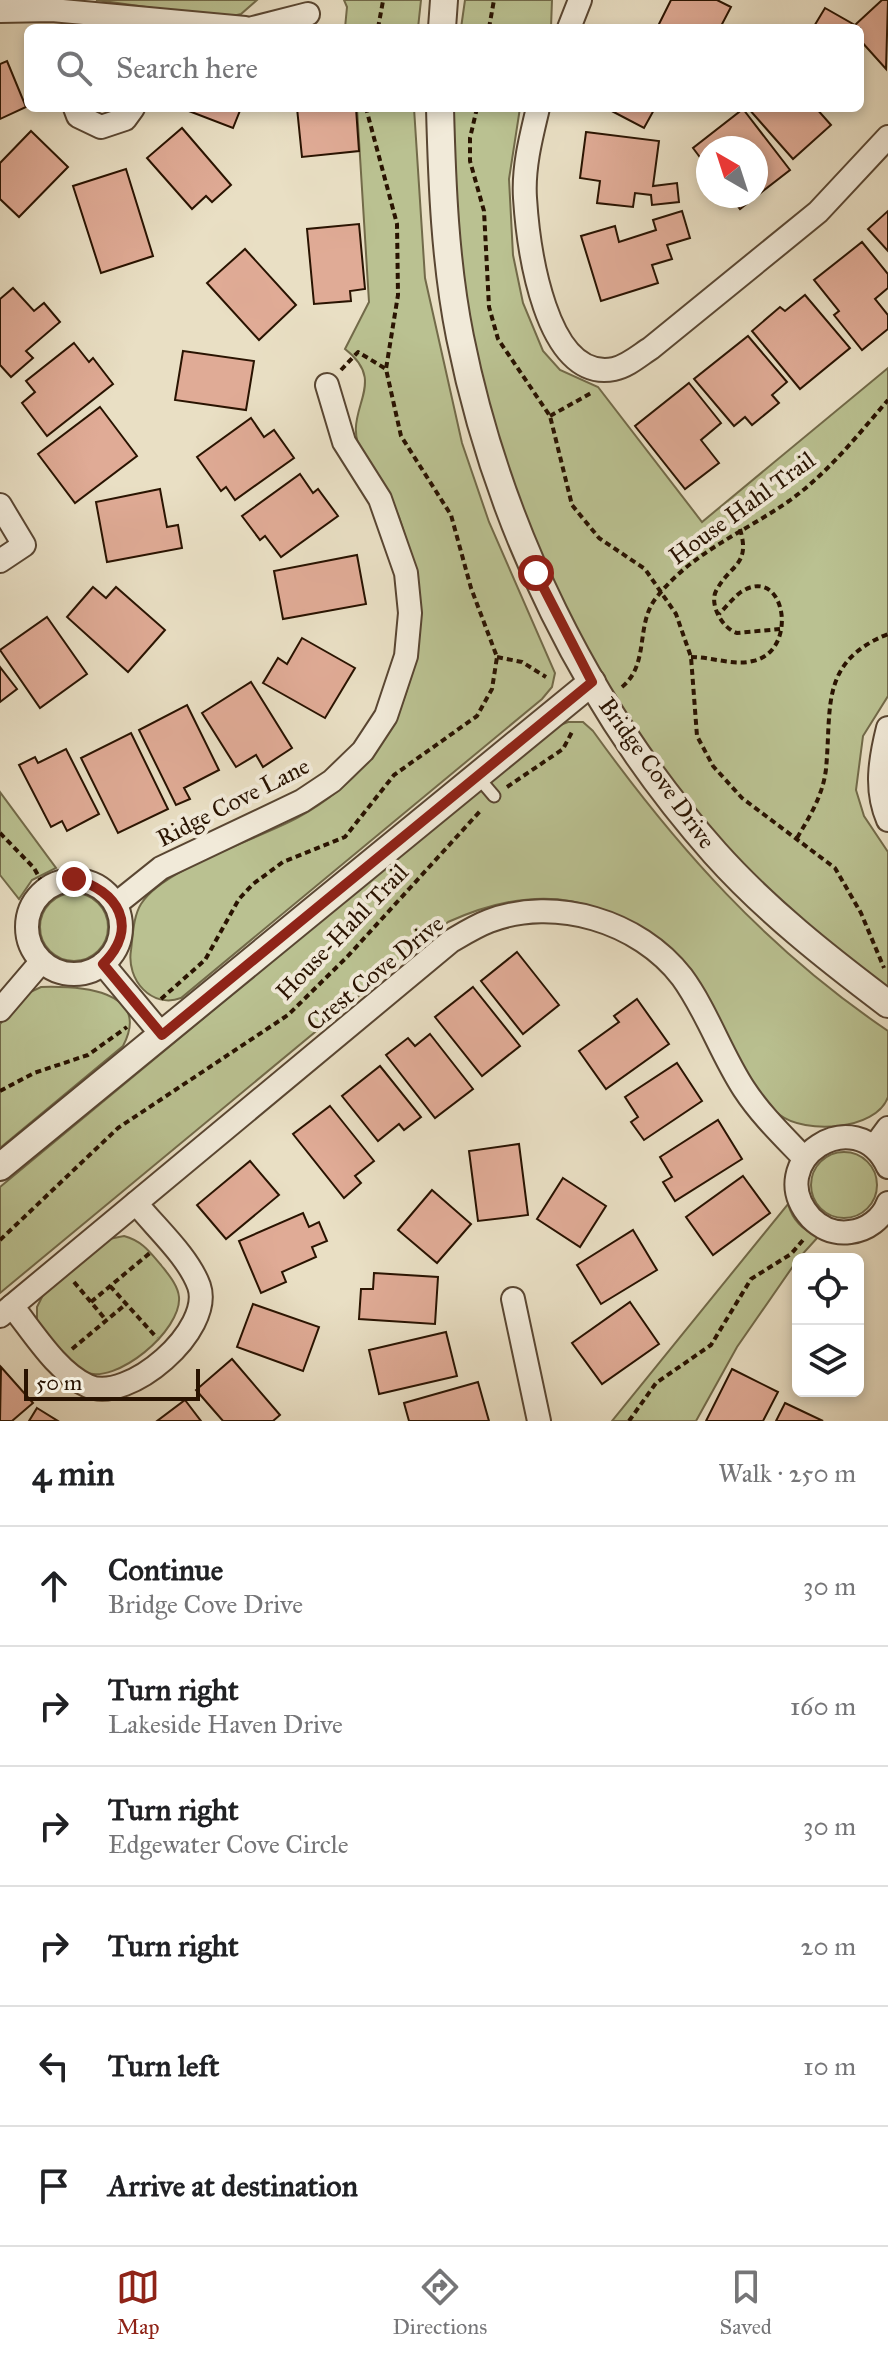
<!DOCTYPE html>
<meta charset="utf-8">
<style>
body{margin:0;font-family:"IM FELL Great Primer",serif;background:#f2f2f2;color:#202124}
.controls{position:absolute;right:24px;bottom:24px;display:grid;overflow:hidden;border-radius:12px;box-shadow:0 4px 12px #0003}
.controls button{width:72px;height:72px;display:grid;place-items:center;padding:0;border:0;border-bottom:2px solid #e0e0e0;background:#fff;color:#202124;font:40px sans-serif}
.compass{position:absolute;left:696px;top:136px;width:72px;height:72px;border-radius:50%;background:#fff;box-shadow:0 4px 12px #0003;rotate:321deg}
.scale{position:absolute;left:24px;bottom:20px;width:176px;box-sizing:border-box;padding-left:8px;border:4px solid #291301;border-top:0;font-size:22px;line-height:28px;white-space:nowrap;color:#291301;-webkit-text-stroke:6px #f1ead9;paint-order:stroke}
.stop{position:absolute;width:24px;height:24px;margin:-18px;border:6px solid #8f2418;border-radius:50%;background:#fff}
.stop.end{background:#8f2418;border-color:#fff;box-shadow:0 2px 8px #0008}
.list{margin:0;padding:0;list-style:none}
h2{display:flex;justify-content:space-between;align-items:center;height:104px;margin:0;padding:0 32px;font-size:34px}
h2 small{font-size:26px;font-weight:400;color:#757577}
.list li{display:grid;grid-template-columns:52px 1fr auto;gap:24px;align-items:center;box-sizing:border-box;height:120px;padding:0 32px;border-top:2px solid #e0e0e0}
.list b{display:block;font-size:30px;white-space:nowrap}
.list p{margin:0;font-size:26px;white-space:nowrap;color:#757577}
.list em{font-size:26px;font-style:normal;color:#757577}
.icon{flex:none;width:44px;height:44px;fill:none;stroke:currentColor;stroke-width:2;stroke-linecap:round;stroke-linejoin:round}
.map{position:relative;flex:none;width:888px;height:1421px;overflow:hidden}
.search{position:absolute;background:#fff;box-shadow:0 4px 12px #0003;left:24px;right:24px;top:24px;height:88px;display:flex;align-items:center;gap:20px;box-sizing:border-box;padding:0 28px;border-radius:12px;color:#757577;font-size:30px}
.sheet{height:824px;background:#fff}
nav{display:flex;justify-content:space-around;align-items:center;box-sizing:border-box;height:112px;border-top:2px solid #e0e0e0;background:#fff;font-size:22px;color:#757577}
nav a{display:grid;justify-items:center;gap:4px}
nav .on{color:#8f2418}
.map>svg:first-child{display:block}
</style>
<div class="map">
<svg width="888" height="1421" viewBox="0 0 888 1421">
<rect width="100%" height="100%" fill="#e9dfc4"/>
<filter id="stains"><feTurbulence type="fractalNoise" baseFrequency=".0025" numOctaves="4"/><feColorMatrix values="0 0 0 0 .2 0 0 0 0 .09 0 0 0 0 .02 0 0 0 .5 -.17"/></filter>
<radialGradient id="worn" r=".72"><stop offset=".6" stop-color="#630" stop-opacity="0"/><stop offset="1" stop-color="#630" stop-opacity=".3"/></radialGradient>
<g fill="#bac191" stroke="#726a49" stroke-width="2">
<path d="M96,0H257L241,14L225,18Z"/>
<path d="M344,0H421L418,28H345L347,7Z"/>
<path d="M465,0H552L551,28H461Z"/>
<path d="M357,108H414L425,278L462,443L489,522L555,673L552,687L542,699L181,998C152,1009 126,980 131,950C133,935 133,917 141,904C163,868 260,839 299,817C410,755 440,642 402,526C395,502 378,478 364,457C336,411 393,386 345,349L369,302Z"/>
<path d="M453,108H520L509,179L513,255L523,303L543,351L560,370L598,387L702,522L888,368V696L863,736L856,790L864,816L888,852V994L816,937L689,810L614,705L514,508L461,305L450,174Z"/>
<path d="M568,722H583L593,731C678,849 766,948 888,1031C888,1049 888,1080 888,1097C876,1131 804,1134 780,1115C756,1097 740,1061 724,1036C710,1013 697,984 679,965C609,893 539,881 448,922L0,1293V1187L555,727Z"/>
<path d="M0,792L56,868L32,880L19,899L0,875Z"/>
<circle cx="74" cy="927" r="34"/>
<path d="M41,987C77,986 153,989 123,1046L0,1148V1024L26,994Z"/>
<circle cx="844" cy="1185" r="33"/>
<path d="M788,1204C793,1221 802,1229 818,1237L798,1259L737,1347L696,1421H612Z"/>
<path d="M124,1236C142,1241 149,1251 161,1265C168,1274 178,1285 179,1297C182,1330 116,1386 84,1372C65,1364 51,1341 37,1325V1307L43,1295L109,1239Z"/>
</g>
<g fill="#e0ab96" stroke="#291301" stroke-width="2">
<path d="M671,0H717L731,7L720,28H657Z"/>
<path d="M882,0H888L886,69L860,40V28H813L825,8L855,25Z"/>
<path d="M7,61L26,107L0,119V64Z"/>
<path d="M181,108H241L233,128Z"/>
<path d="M297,108H356L359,151L302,157Z"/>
<path d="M606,108H655L644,128Z"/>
<path d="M748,108H816L831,125L793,159Z"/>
<path d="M743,109L790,170L740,209L730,196H756V148H708V168L693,148Z"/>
<path d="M182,128L231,185L212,202L206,196L192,209L147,158Z"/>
<path d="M31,131L68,167L19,217L0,199V163Z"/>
<path d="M586,132L659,141L653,186L677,183L679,202L652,205L651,195L635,193L633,207L597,203L600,181L580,178Z"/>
<path d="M126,169L153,256L101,273L73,186Z"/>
<path d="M682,211L690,238L667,245L672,259L652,265L658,283L601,301L581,236L615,226L619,242L656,230L653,220Z"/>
<path d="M888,211V251L868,229Z"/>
<path d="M359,224L365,289L350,291L351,301L314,304L307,229Z"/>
<path d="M862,242L888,274V288L875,299L888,315V329L862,350L834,315L839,311L814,280Z"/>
<path d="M245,249L296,305L259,340L207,283Z"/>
<path d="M13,288L34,311L44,303L60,322L26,351L33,358L11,377L0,365V299Z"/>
<path d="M805,295L850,348L800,389L752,331L780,307L785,311Z"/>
<path d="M748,336L787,382L772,395L779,403L752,425L745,417L734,426L694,379Z"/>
<path d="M74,343L89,362L93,358L113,384L47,436L22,403L35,392L26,381Z"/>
<path d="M183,351L254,361L246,410L175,400Z"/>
<path d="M689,383L721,423L701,440L719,463L685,489L635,426Z"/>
<path d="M100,407L137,456L75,503L38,454Z"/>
<path d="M251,418L264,437L274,430L294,458L235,500L226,487L221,491L197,457Z"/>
<path d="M300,474L313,493L318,489L338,516L281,557L265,536L260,540L242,516Z"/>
<path d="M160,489L167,527L178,525L182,548L107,562L96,502Z"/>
<path d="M357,555L366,604L283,619L274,571Z"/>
<path d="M93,587L106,598L116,587L165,630L128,672L67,617Z"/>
<path d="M47,617L87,674L40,708L0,650Z"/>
<path d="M302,638L355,668L325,718L263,683L278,658L287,664Z"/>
<path d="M0,667L17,689L0,702Z"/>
<path d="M251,682L292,748L263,767L256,755L236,767L202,713Z"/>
<path d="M187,705L219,770L184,788L190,799L176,805L139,730Z"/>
<path d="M131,733L168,809L118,833L81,758Z"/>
<path d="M66,749L99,814L67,831L62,821L51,827L19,765L35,757L38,763Z"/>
<path d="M517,952L559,1005L523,1034L481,981Z"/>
<path d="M473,987L520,1046L482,1076L435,1017Z"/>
<path d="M637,999L669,1044L606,1089L579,1051L619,1022L614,1016Z"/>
<path d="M430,1034L473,1089L435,1118L386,1055L408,1038L415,1046Z"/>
<path d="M677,1063L702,1101L644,1140L631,1122L638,1117L625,1097Z"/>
<path d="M380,1066L421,1117L404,1130L399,1124L378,1141L342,1096Z"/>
<path d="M330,1106L374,1161L355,1176L361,1183L344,1198L293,1134Z"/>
<path d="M718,1120L742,1159L675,1201L663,1182L672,1177L660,1157Z"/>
<path d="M519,1144L528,1215L478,1221L469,1151Z"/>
<path d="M250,1161L279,1195L226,1239L197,1205Z"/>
<path d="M743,1176L770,1213L713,1255L686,1217Z"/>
<path d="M563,1178L606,1206L580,1247L537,1219Z"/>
<path d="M432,1190L471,1224L437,1263L398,1230Z"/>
<path d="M303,1213L309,1227L319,1222L327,1241L312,1247L316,1257L282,1272L286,1282L261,1293L239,1241Z"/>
<path d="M633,1230L657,1270L601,1304L577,1265Z"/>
<path d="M374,1273L438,1277L435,1324L359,1319L361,1289H373Z"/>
<path d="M630,1302L659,1344L602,1384L572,1343Z"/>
<path d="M253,1304L319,1327L303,1371L237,1347Z"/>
<path d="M446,1332L457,1376L379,1394L369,1350Z"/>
<path d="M232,1359L280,1415L273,1421H223L196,1390Z"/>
<path d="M1,1367L33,1403L12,1421H0Z"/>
<path d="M732,1369L778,1392L763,1421H706Z"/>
<path d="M478,1382L489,1421H409L404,1403Z"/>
<path d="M185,1400L201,1421H157Z"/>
<path d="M785,1403L823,1421H776Z"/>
<path d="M37,1408L58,1421H29Z"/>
</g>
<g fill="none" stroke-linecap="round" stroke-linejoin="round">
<defs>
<path id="service" d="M477,776L494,796"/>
<g id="minor">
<path d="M0,11L52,10L245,28"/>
<path d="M253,28L308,14"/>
<path d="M569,28L580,0"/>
<path d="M75,108L78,116L101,127L125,119L133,108"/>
<path d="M538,108C531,137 523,168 525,198C528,245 545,383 614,369C628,366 640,355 651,348L818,212L888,137"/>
<path d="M0,505L24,545L0,561"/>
<path d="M888,728C880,760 875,790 888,820"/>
<circle cx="74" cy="927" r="47"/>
<path d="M116,904L161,868L302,801L332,781L363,751L386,716L406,656L410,613L406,573L380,499L344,442L327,385"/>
<path d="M103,964L162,1035"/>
<path d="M0,1010L41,962"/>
<path d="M874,1147L888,1128"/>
<path d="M888,1167C857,1099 760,1161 811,1218C822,1229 835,1234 850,1232C867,1230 882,1219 888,1203"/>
<path d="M513,1299L539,1421"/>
<path d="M12,1306C33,1332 57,1372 88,1386C128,1404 214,1330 199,1286C188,1256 156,1228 136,1203"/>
<path d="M0,1316L451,941C463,934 476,926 489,921C555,896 639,921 682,977C707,1011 721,1054 744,1089C761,1115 783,1136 804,1158"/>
</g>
<g id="tertiary">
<path d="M442,28L444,0"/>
<path d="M440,108C442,184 445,262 460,337C498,526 587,709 715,853C766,910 827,958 888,1004"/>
<path d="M0,1167L592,682"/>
</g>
</defs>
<use href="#service" stroke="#594632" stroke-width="15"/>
<use href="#minor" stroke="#594632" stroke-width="26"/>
<use href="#tertiary" stroke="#594632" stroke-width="30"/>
<g stroke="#291301" stroke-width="4" stroke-dasharray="6 4" stroke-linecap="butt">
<path d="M356,28L378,26"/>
<path d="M378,28L383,1"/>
<path d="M489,28L494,0"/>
<path d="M477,108L470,138V161L484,211L489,307L498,339L550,416L572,505L599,538L645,569L676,614L691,657L697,736L713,766L742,798L835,868L861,913L884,968"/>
<path d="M341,370L358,352L386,369"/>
<path d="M550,416L593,392"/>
<path d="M740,529C751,566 730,564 716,591C709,605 723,629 737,633L780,629"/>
<path d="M497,657L522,662L546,677"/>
<path d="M691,657C712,657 734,666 753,661C800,651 785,563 741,592C733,598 726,607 719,614"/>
<path d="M622,687C650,664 635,625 656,598C692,552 743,533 789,501C828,473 857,436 888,400"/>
<path d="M507,787L563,749L572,732"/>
<path d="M0,833L34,868L45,888"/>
<path d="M797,838C810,816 823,795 826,769C832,707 819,662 888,634"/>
<path d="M161,999L205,960L239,899L253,884L283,862L345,837L394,775L477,716L492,689L497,657L471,588L451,515L401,436L386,369L398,295L397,224L366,108"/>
<path d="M0,1091L34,1073L88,1055L127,1027"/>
<path d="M0,1240L118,1128L288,1015L347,957L482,809"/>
<path d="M74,1282L106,1320"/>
<path d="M110,1286L157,1338"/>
<path d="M91,1302L151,1252"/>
<path d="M72,1349L126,1304"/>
<path d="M629,1421L656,1383L711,1345L751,1279L791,1254L803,1240"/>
</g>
<use href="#service" stroke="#f1ead9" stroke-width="11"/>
<use href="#minor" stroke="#f1ead9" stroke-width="22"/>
<use href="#tertiary" stroke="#f1ead9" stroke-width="26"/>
</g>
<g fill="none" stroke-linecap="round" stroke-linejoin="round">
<path stroke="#8f2418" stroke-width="10" d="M74,879C118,890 140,927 103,964L162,1035L592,682L536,573"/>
</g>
<g text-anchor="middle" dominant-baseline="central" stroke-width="8" stroke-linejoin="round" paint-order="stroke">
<g font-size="24" fill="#291301" stroke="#f1ead9">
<text transform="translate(742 508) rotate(-36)">House Hahl Trail</text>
<text transform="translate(657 773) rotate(54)">Bridge Cove Drive</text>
<text transform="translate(233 802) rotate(-27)">Ridge Cove Lane</text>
<text transform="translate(342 932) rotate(-46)">House-Hahl Trail</text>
<text transform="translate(375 973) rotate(-39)">Crest Cove Drive</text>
</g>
</g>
<rect width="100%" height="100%" filter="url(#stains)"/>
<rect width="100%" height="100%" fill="url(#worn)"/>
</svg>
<div class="controls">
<button><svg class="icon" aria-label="locate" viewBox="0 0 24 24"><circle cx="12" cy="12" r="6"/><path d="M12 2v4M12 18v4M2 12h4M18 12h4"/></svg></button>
<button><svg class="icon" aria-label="layers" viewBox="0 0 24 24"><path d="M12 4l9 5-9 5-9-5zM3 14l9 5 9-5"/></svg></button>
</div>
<svg class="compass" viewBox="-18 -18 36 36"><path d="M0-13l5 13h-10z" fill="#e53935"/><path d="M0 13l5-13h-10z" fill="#757577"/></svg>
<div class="scale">50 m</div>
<div class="stop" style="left:536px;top:573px"></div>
<div class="stop end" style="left:74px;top:879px"></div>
<div class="search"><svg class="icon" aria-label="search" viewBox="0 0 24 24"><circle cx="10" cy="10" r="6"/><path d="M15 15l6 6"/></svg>Search here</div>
</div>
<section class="sheet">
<h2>4 min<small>Walk · 250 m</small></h2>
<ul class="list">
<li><svg class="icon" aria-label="ahead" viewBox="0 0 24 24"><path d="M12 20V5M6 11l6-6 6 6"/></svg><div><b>Continue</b><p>Bridge Cove Drive</p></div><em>30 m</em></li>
<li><svg class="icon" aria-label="right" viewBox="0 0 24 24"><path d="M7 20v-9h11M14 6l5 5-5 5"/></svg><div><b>Turn right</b><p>Lakeside Haven Drive</p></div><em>160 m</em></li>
<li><svg class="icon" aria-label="right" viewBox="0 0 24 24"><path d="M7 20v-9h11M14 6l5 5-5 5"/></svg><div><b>Turn right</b><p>Edgewater Cove Circle</p></div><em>30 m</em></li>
<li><svg class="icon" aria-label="right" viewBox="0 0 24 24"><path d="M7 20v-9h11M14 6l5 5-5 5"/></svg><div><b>Turn right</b></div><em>20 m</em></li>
<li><svg class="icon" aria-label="left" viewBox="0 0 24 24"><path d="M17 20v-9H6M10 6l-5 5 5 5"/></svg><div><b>Turn left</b></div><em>10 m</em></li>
<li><svg class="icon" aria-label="arrive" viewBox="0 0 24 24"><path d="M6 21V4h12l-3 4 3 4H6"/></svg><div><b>Arrive at destination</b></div></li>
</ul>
</section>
<nav>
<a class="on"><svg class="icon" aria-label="map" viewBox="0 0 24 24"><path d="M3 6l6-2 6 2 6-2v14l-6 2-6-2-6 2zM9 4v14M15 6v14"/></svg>Map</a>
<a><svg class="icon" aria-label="directions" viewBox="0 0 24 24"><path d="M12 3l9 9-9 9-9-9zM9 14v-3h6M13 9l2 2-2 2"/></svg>Directions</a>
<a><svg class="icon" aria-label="saved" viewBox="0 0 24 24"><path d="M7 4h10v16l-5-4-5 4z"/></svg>Saved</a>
</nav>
